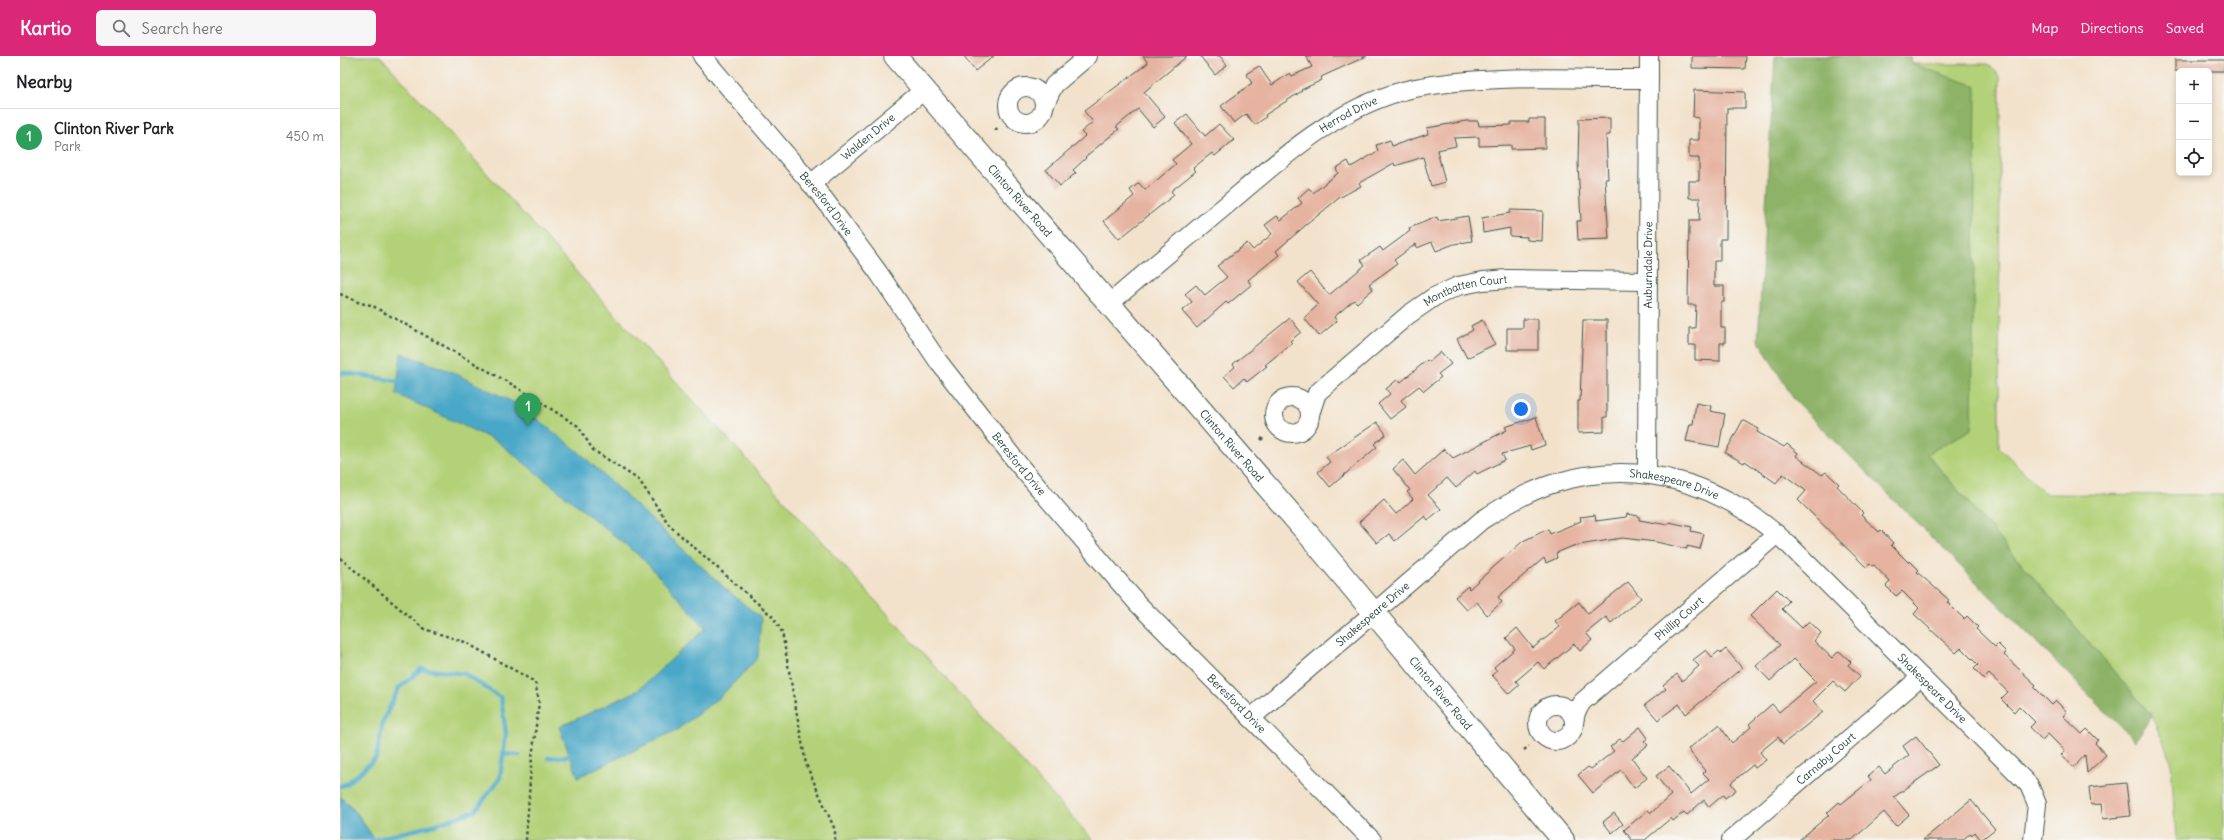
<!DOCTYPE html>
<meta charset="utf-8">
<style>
body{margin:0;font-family:Delius,sans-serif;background:#f6f6f6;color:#202124}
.controls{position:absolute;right:12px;top:12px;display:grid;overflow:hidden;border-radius:6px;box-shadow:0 2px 6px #0003}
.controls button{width:36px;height:36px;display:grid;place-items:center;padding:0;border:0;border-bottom:1px solid #e0e0e0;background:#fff;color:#202124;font:20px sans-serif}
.you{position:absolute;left:1181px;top:353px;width:14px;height:14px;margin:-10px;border:3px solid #fff;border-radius:50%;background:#1a73e8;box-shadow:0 0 0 6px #1a73e833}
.badge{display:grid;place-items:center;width:26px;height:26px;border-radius:50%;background:#db2777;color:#fff;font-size:13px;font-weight:700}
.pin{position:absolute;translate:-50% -33px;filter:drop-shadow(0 1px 2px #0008)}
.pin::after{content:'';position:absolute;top:21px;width:14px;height:12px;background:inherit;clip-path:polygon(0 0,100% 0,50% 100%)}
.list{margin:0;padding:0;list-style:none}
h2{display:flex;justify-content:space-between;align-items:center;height:52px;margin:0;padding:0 16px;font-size:17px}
h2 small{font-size:13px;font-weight:400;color:#757577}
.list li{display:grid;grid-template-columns:26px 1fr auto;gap:12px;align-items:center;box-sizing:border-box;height:56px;padding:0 16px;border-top:1px solid #e0e0e0}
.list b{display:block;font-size:15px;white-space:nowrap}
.list p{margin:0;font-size:13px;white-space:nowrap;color:#757577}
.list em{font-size:13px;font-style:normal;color:#757577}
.icon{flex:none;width:22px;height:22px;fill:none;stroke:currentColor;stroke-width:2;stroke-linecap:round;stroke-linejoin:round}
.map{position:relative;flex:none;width:1884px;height:784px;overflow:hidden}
header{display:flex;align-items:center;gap:24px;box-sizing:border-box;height:56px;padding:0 20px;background:#db2777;color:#fff}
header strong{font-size:19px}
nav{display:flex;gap:22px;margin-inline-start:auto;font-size:14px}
.search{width:280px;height:36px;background:#f6f6f6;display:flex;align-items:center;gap:10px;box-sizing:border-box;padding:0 14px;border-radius:6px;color:#757577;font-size:15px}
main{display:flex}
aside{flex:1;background:#fff}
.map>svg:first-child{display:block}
</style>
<header>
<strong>Kartio</strong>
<div class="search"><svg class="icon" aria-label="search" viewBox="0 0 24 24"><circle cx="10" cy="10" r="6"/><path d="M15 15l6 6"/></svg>Search here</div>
<nav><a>Map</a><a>Directions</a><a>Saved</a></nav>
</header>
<main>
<aside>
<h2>Nearby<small></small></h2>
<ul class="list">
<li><span class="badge" style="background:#2e9e5b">1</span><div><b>Clinton River Park</b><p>Park</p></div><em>450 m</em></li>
</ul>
</aside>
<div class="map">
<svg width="1884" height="784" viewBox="0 0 1884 784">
<rect width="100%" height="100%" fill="#f6f6f2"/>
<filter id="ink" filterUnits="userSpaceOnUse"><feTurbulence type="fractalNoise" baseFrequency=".025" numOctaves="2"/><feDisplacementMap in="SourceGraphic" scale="8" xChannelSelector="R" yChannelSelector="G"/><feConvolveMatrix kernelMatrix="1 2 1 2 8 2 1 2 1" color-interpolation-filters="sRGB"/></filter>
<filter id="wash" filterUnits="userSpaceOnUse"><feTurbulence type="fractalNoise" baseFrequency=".012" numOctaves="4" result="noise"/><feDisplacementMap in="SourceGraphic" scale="16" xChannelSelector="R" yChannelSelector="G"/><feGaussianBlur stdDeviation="0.9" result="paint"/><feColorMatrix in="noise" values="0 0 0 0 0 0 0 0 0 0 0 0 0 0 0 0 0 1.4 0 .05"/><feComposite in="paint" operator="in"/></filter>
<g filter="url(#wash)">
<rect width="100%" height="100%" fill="#f3e2cb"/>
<g fill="#b3d178" stroke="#698756">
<path d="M0,0H40L753,784H35L17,757L0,740Z"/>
<path d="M1571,8H1648L1660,20L1659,391L1706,438L1884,439V784H1836L1831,704L1812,660L1587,398Z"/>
</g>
<path fill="#8eb368" stroke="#56784e" d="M1435,0H1571L1572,8L1636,30L1632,373L1587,398L1812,660L1795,685L1455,345L1418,284Z"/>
<g fill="#48a7c7" stroke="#34727e">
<path d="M61,297L110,315L179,349L239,396L387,534L421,562L418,602L381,640L337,674L238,721L219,671L297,635L366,572L302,502L158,386L56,338Z"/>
<path d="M0,740L17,758L35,784H0Z"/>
</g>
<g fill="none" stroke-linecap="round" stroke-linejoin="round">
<g stroke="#48a7c7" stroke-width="4.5">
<path d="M0,316L57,325"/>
<path d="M164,698L179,699"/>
<path d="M208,702L230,700"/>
<path d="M0,730L7,728L36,702L43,665L59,632L81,613L125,618L161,642L166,678L160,722L135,755L91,770L32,784"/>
</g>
</g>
<g id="blocks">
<g fill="#e6b3a0">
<path d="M624,0H654L635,15Z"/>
<path d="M803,0H847L804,36L825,61L813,71L798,53L776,71L779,73L745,101L746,102L733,114L736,117L720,130L706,114L745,80L741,76L753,66L744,55L808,7Z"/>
<path d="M860,0H880L887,9L875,19Z"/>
<path d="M966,0H1027L981,21L982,24L961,34L962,35L925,59L926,61L915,69L906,58L894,67L881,50L912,27L906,18L919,10L932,29L950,17L952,20L972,11Z"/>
<path d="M1352,0H1406L1405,13L1352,12Z"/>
<rect x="1835" y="4" width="49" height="11"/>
<path d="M1354,34L1405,36V52H1387L1386,183H1380V205H1374V230H1384V246H1381V272H1385V287H1380V305L1355,304V289H1349V272H1355L1356,249H1348L1349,165H1359L1360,142H1349V125H1359V102H1349V84H1359V62L1353,61Z"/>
<path d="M847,58L865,80L879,68L894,84L875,100L872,97L853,112L856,115L831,135L834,139L779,183L764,165L794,140L790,134L799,127L805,134L836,108L832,104L851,88L835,67Z"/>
<path d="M1270,62V79H1266L1268,123H1265L1269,183L1238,184L1237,165H1241L1238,108L1239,63Z"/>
<path d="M1189,63H1205V92L1171,93V89L1139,90V81L1114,82L1116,90L1097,94L1105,126L1091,130L1083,101L1055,110L1054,107L1019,127L1021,130L999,142L966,169L936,195L939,199L908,224L911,229L888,248L886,246L857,272L842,255L852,246L845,238L856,229L865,239L887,221L877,210L907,187L913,194L932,178L925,169L937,160L941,164L962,147L958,142L969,132L973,137L998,117L996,112L1008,105L1011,111L1038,95L1036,89L1050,84L1052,90L1088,78L1087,72L1126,65H1138L1139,70L1171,69V66H1189Z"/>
<path d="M1170,154L1203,155L1202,185L1187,184V181L1170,180V172L1143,177L1142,162L1170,157Z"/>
<path d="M1128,160L1132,185L1114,188L1096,195L1092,186L1077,192L1076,188L1054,204L1057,208L1029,228L1033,233L1017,247L1014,244L994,261L997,265L979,280L964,262L978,249L958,226L970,216L989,239L1025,209L1021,204L1040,191L1043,195L1070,175L1069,172L1097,161L1098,165Z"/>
<path d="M950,262L961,276L950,285L952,287L925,309L927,310L907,326L904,322L894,331L884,320L895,311L893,308Z"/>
<path d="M1183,263H1198V294H1167V272H1183Z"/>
<path d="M1142,264L1155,288L1127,302L1117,283L1133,274L1131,270Z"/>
<path d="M1243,264H1267V361H1264V376L1238,377V345H1240Z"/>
<path d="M1101,296L1111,308L1098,318L1101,321L1084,335L1079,330L1061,344L1066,351L1050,363L1038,348L1050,338L1046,333L1058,323L1061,326L1087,304L1089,306Z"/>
<path d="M1356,347L1371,350L1370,355L1385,358L1379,391L1346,385L1350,368H1353Z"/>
<path d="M1196,361L1205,389L1191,394L1190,390L1162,398L1165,404L1137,418L1135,415L1116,432L1107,422L1088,439L1101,453L1088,464L1085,460L1055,485L1049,478L1037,487L1019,466L1044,444L1056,458L1073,443L1067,436L1070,434L1053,413L1063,404L1075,419L1104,393L1113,402L1167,374L1165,371Z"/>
<path d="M1403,364L1419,373L1417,376L1444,391L1447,388L1458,397L1456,400L1482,419L1486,416L1499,428L1497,430L1523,457L1521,459L1539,476L1541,474L1553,487L1551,489L1569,507L1570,505L1579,514L1577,516L1609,544L1607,546L1624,563L1627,560L1638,571L1636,573L1655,591L1658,588L1666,596L1664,599L1696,629L1694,631L1712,649L1716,645L1727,656L1723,660L1742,678L1747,673L1758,684L1755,687L1766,699L1747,717L1745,699L1734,711L1721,699L1725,695L1708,678L1702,684L1690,671L1695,666L1679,650L1674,656L1661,643L1668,636L1649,618L1644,623L1634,613L1638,609L1621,592L1616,597L1574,558L1579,552L1562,535L1556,540L1546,530L1550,526L1534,509L1532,510L1530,508L1526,511L1458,444L1466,435L1443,418L1436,427L1405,405L1404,407L1385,397Z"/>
<path d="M1037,366L1046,378L1034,388L1037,391L990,431L978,416L990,406L986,401Z"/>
<path d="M1287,458L1299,460V464L1328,469L1329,466L1352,471L1351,475L1364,478L1360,493L1347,490V493L1316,486L1282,482L1233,490L1216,497L1217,502L1206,507L1204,502L1158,541L1162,546L1147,559L1137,546L1127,554L1115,541L1128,530L1129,533L1183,485L1208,473L1210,478L1241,465L1240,461L1255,459L1256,465L1286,461Z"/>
<path d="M1288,526L1301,542L1271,567L1266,561L1246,577L1252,584L1240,595L1234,588L1204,613L1198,606L1176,625L1179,629L1169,638L1152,619L1157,615L1154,611L1175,593L1166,582L1177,572L1193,592L1220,571L1215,565L1239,546L1248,558Z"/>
<path d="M1437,533L1449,545L1442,553L1462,572L1469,565L1481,577L1474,585L1492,602L1499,595L1511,606L1508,609L1520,620L1505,636L1493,625L1473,645L1483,656L1443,688L1438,681L1420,696L1426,704L1415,712L1413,709L1391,727L1396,734L1385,742L1383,739L1369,751L1364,744L1347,759L1344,756L1333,765L1331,762L1305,784H1292L1284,774L1308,754L1311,757L1331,739L1316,720L1329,710L1351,738L1369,723L1363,717L1365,715L1348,693L1379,669L1392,687L1411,671L1409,668L1432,648L1439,656L1476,625L1454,603L1430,625L1416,610L1440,589L1410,560Z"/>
<path d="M1386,593L1402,612L1346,658L1339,648L1318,664L1305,649L1326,633L1323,630L1337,618L1342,625L1359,610L1353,604L1366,594L1372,601L1379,595L1381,597Z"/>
<path d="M1300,671L1308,682L1304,685L1308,689L1292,702L1307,722L1294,732L1281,714L1253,737L1238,719L1248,711L1251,713L1274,695L1270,691L1280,683L1283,685Z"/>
<path d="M1576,680L1599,709L1554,741L1569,759L1556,770L1544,756L1512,784H1459L1489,759L1487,757L1499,746L1501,748L1531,724L1528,720L1539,711L1545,718L1569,699L1563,690Z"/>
<path d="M1786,727L1790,760L1763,763L1761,748L1751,749L1749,731Z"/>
<path d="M1631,744L1655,773L1641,784L1635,776L1632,779L1631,777L1622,784H1583Z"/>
<path d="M1274,757L1283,768L1272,777L1263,766Z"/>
</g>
</g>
</g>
<g filter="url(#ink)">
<use href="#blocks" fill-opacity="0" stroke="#3f564b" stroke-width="1"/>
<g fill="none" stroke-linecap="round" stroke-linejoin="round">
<defs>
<g id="minor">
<path id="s1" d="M362,0L484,143L538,216L598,305L679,409L798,548L1032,784"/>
<circle cx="686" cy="49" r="18"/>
<path d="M704,50L714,29L748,0"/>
<path id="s2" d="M471,128L584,34"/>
<path id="s3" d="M769,248C807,215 846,183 884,151C942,102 999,48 1075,32C1152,17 1231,24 1309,23"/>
<circle cx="952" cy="359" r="18"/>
<path id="s4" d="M970,358L977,337L1068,259L1094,241L1118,230L1143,225L1168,223L1307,225"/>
<path id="s5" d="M1307,418L1309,0"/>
<circle cx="1216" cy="667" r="18"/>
<path id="s6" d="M911,662L1142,464C1164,450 1187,436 1212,428C1301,400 1384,428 1450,490L1689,729L1697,748L1693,784"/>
<path id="s7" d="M1234,667L1236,656L1242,646L1437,478"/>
<path id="s8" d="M1391,784L1581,621"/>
</g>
<g id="tertiary">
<path id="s9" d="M555,0L969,479L1223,784"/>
</g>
</defs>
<use href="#minor" stroke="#3f564b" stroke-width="20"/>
<use href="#tertiary" stroke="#3f564b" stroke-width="24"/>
<g stroke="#3f564b" stroke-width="2.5" stroke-dasharray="3 3" stroke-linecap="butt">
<path d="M655,74L659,71"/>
<path d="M0,238L20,247L31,249L173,329L238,370L253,394L299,424L330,470L433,561L442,576L466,708L495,774V784"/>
<path d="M921,384L924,381"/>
<path d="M0,502L84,573L125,586L195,626L199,646L191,710L186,784"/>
<path d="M1184,694L1189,690"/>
</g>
<use href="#minor" stroke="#fff" stroke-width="18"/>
<use href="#tertiary" stroke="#fff" stroke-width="22"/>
</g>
</g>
<g text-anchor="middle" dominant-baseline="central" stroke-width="4" stroke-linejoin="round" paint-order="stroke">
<g font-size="11" fill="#1f3d34" stroke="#f6f6f2">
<text stroke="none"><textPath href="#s3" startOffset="306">Herrod Drive</textPath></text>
<text stroke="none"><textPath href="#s2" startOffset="74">Walden Drive</textPath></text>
<text stroke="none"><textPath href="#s9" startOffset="191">Clinton River Road</textPath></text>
<text stroke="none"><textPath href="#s1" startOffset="193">Beresford Drive</textPath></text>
<text stroke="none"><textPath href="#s5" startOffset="209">Auburndale Drive</textPath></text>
<text stroke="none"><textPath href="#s4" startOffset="206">Montbatten Court</textPath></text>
<text stroke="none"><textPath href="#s9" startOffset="515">Clinton River Road</textPath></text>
<text stroke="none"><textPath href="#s1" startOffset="517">Beresford Drive</textPath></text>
<text stroke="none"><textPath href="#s6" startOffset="508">Shakespeare Drive</textPath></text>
<text stroke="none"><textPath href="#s6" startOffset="160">Shakespeare Drive</textPath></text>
<text stroke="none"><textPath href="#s7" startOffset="151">Phillip Court</textPath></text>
<text stroke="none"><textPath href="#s6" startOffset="843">Shakespeare Drive</textPath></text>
<text stroke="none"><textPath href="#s9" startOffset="839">Clinton River Road</textPath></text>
<text stroke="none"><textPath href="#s1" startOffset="841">Beresford Drive</textPath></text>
<text stroke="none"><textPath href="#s8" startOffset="125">Carnaby Court</textPath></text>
</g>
</g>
</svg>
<div class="controls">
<button>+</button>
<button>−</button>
<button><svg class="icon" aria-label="locate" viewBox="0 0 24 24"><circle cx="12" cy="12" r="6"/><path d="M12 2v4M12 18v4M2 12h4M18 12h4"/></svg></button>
</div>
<div class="you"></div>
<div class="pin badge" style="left:188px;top:370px;background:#2e9e5b">1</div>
</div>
</main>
